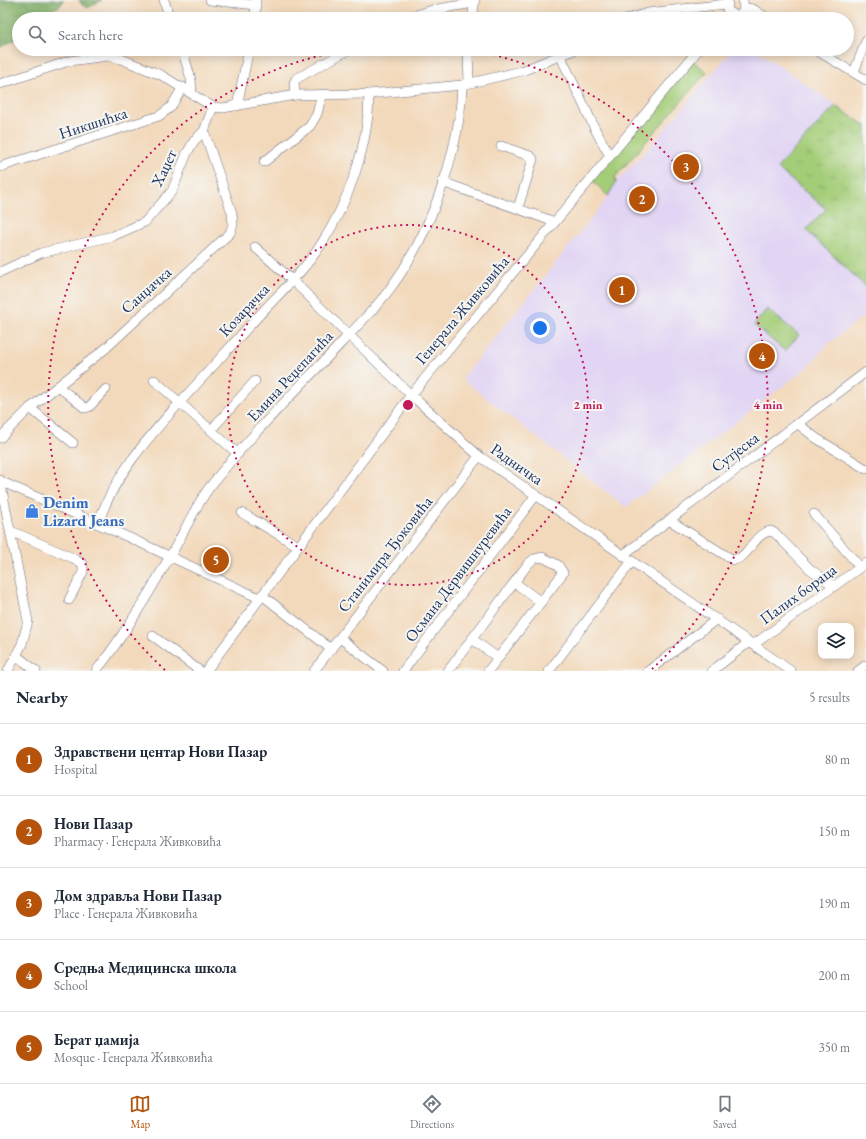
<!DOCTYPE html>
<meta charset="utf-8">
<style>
body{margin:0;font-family:"EB Garamond",serif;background:#f6f6f7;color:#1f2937}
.controls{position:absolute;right:12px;bottom:12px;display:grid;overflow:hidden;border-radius:8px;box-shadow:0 2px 10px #0003}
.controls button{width:36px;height:36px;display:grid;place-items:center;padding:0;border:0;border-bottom:1px solid #e0e1e3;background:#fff;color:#1f2937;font:20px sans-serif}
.you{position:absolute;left:540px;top:328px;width:14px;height:14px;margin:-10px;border:3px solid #fff;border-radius:50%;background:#1a73e8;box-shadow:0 0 0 6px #1a73e833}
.badge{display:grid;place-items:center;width:26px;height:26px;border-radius:50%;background:#b45309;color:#fff;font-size:13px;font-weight:700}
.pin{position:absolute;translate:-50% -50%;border:2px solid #fff;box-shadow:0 1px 4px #0006}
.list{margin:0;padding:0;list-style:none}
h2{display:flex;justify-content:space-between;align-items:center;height:52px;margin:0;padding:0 16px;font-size:17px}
h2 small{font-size:13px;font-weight:400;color:#747a83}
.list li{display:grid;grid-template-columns:26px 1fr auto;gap:12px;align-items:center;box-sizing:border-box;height:72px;padding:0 16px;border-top:1px solid #e0e1e3}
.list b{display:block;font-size:15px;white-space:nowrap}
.list p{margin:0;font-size:13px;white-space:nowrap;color:#747a83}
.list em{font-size:13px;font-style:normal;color:#747a83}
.icon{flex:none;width:22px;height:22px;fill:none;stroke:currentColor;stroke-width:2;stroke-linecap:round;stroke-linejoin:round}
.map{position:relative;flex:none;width:866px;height:671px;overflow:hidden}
.search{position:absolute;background:#fff;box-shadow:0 2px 10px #0003;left:12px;right:12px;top:12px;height:44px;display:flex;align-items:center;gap:10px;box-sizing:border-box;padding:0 14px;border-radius:22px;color:#747a83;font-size:15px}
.sheet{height:412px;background:#fff}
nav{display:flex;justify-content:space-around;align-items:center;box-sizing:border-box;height:56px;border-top:1px solid #e0e1e3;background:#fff;font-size:11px;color:#747a83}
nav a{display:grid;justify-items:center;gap:2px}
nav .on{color:#b45309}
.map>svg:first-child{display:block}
</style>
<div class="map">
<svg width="866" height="671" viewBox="0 0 866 671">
<defs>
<pattern id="grass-tufts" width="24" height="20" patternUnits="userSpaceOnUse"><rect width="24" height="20" fill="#a4cd78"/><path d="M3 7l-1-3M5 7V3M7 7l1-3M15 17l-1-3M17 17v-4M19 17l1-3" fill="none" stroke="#8db06a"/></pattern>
<pattern id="forest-crowns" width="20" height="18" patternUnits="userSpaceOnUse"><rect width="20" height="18" fill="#83b068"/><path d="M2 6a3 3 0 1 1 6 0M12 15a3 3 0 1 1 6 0" fill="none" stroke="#6a9059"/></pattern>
</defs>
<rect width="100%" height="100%" fill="#f6f6f2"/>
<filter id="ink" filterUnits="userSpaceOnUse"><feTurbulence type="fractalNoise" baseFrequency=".025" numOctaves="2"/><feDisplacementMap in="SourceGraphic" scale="8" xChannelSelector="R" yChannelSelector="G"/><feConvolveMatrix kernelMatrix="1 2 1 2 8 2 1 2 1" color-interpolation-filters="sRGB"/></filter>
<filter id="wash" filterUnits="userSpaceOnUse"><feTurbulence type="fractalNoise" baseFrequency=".012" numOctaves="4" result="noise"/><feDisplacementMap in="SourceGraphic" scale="16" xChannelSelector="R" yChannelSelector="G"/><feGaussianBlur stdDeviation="0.9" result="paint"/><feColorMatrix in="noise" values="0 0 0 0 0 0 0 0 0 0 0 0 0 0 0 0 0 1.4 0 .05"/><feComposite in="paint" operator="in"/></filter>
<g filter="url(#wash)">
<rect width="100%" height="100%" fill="#f3d9bb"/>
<path fill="#e1d4f4" d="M733,49H755L866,126V314L828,344L808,367L626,507L462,379L603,204L616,182L647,150Z"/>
<path fill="url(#grass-tufts)" stroke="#607e6b" d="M835,106L866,126V287L806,230L826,209L777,168Z"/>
<g fill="url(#forest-crowns)" stroke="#4f7063">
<path d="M0,0H64L60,6L51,10L46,19H19V37L0,48Z"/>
<path d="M79,0H102L88,8L82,5Z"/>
</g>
<g fill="#a4cd78" stroke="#607e6b">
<path d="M690,59L707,72L615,177L616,182L608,196L592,180Z"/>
<path d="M767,309L799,335L785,351L754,325Z"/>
</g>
</g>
<g filter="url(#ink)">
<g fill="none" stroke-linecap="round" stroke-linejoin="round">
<defs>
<g id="minor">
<path d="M164,0L170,19"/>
<path d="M210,0L256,5"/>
<path d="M728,0L727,10L736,16L740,15L744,10L743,0"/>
<path d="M745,8L753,9L768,19"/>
<path d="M255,19L256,0"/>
<path d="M404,19L432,10L474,3"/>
<path d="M472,19L475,0"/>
<path d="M627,19L648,13L726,4"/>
<path d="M182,49L191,79L192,93"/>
<path d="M468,49L469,83"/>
<path d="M814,49L866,80"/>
<path d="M561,57L596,131L610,156"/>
<path d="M854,72L866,41"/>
<path d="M0,84L69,61L108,56L121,59L161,75L213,107L223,108L295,95L369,94L462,85L522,71L576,49"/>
<path d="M295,95L294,83L296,79L350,49"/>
<path d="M237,106L249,49"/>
<path d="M501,146L530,156L533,159L518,208"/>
<path d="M264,162L310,126L317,114L322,94"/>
<path d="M0,167L159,116L171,107L183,87"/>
<path d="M442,182L555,222"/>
<path d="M255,247L292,280L411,395L479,456L791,671"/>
<path d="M0,272L41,253L113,236L145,222L172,191L187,153L194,141L204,131L213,107"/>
<path d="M154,380L238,454"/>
<path d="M59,387L85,408L89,407L106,389"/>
<path d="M30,408L73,443"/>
<path d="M798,424L816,438L866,469"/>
<path d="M211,430L255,381"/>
<path d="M0,438L30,408L105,349L230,233L233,224L232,213L204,131"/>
<path d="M0,480L28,621L22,644L8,671"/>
<path d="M0,481L130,538L259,598"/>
<path d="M242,513L298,546"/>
<path d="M814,514L860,567"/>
<path d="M669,520L733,560C750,558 753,533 771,531L776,534L810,569L834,586"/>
<path d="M98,524C114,475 148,438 182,400C210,370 237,339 265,309C285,288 307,267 322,243C349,201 369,144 369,94"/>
<path d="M11,531L73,558L83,564V572L69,600"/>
<path d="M623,555L866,372"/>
<path d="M262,595L331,649"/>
<path d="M153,636L200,671"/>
<path d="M340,638L383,671"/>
<path d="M472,639L498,658"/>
<path d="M753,645L866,563"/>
<path d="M17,656L36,671"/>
<path d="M96,671C124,636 147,597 169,558C183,535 193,510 209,488C249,436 298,389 343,341C360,323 378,306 392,286C431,233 460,150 462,85"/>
<path d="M206,671L411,395L699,49"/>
<path d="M314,671L479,456"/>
<path d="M403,671L536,495"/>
<path d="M448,671L528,564L534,559L542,557L558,565L563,573L541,602"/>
<path d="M488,671L541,602L515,583"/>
<path d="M549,671L632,561"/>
<path d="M648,671L717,619"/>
<path d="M712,671L749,642"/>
<path d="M858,671L866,665"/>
</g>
</defs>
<use href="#minor" stroke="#676a7f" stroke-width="10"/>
<use href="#minor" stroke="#fff" stroke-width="9"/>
</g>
</g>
<g fill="none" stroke="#c2185b" stroke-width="2" stroke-dasharray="2 4">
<circle cx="408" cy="405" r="180"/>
<path d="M165 670A360 360 0 0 1 352 49M464 49A360 360 0 0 1 651 670"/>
</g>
<defs>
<symbol id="shop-bare" viewBox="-9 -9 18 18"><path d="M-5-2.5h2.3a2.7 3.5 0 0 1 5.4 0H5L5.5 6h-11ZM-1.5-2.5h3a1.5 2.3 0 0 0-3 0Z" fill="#3f7fe0" stroke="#f6f6f2" stroke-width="2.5" paint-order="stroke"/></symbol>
</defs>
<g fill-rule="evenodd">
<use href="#shop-bare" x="22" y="501" width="20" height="20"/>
</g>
<g text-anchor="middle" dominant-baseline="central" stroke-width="4" stroke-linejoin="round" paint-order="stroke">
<g font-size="16" fill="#1b2f5e" stroke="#f6f6f2">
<text transform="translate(93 123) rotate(-18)">Никшићка</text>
<text transform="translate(164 168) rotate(-65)">Хаџет</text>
<text transform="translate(146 290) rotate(-42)">Санџачка</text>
<text transform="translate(244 310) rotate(-47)">Козарачка</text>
<text transform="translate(462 310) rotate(-50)">Генерала Живковића</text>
<text transform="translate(290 376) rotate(-47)">Емина Реџепагића</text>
<text transform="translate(735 452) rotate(-37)">Сутјеска</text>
<text transform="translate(517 464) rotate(35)">Радничка</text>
<text transform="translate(385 554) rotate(-52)">Станимира Ђоковића</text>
<text transform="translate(458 574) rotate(-53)">Османа Дервишнуревића</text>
<text transform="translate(798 594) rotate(-36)">Палих бораца</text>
</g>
<g font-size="16" font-weight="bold" fill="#366cbe" stroke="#f6f6f2" text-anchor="start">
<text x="43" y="502">Denim<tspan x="43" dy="18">Lizard Jeans</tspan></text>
</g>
</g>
<circle cx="408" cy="405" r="6" fill="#c2185b" stroke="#f6f6f2" stroke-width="2"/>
<g font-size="12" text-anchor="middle" font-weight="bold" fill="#c2185b" stroke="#f6f6f2" stroke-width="4" stroke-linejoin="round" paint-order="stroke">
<text x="588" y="409">2 min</text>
<text x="768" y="409">4 min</text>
</g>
</svg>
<div class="controls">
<button><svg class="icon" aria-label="layers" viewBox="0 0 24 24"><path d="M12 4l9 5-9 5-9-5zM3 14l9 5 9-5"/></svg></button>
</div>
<div class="you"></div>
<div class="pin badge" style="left:622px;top:290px">1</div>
<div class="pin badge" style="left:642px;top:199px">2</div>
<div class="pin badge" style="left:686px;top:167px">3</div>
<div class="pin badge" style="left:762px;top:356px">4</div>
<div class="pin badge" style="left:216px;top:560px">5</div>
<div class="search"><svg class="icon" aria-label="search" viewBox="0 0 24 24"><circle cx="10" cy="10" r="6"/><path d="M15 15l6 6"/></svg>Search here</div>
</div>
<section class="sheet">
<h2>Nearby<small>5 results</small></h2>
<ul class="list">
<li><span class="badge">1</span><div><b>Здравствени центар Нови Пазар</b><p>Hospital</p></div><em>80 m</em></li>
<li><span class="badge">2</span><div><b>Нови Пазар</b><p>Pharmacy · Генерала Живковића</p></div><em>150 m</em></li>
<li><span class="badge">3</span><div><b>Дом здравља Нови Пазар</b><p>Place · Генерала Живковића</p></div><em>190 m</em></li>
<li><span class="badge">4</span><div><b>Средња Медицинска школа</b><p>School</p></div><em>200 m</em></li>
<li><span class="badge">5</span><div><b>Берат џамија</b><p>Mosque · Генерала Живковића</p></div><em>350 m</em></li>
</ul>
</section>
<nav>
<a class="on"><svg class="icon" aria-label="map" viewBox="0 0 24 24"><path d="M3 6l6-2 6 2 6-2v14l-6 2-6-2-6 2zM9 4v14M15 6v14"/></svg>Map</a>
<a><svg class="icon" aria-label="directions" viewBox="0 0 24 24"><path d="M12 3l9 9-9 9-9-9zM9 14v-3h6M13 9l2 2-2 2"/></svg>Directions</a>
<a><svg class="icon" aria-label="saved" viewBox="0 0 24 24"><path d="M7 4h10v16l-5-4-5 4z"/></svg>Saved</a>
</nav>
